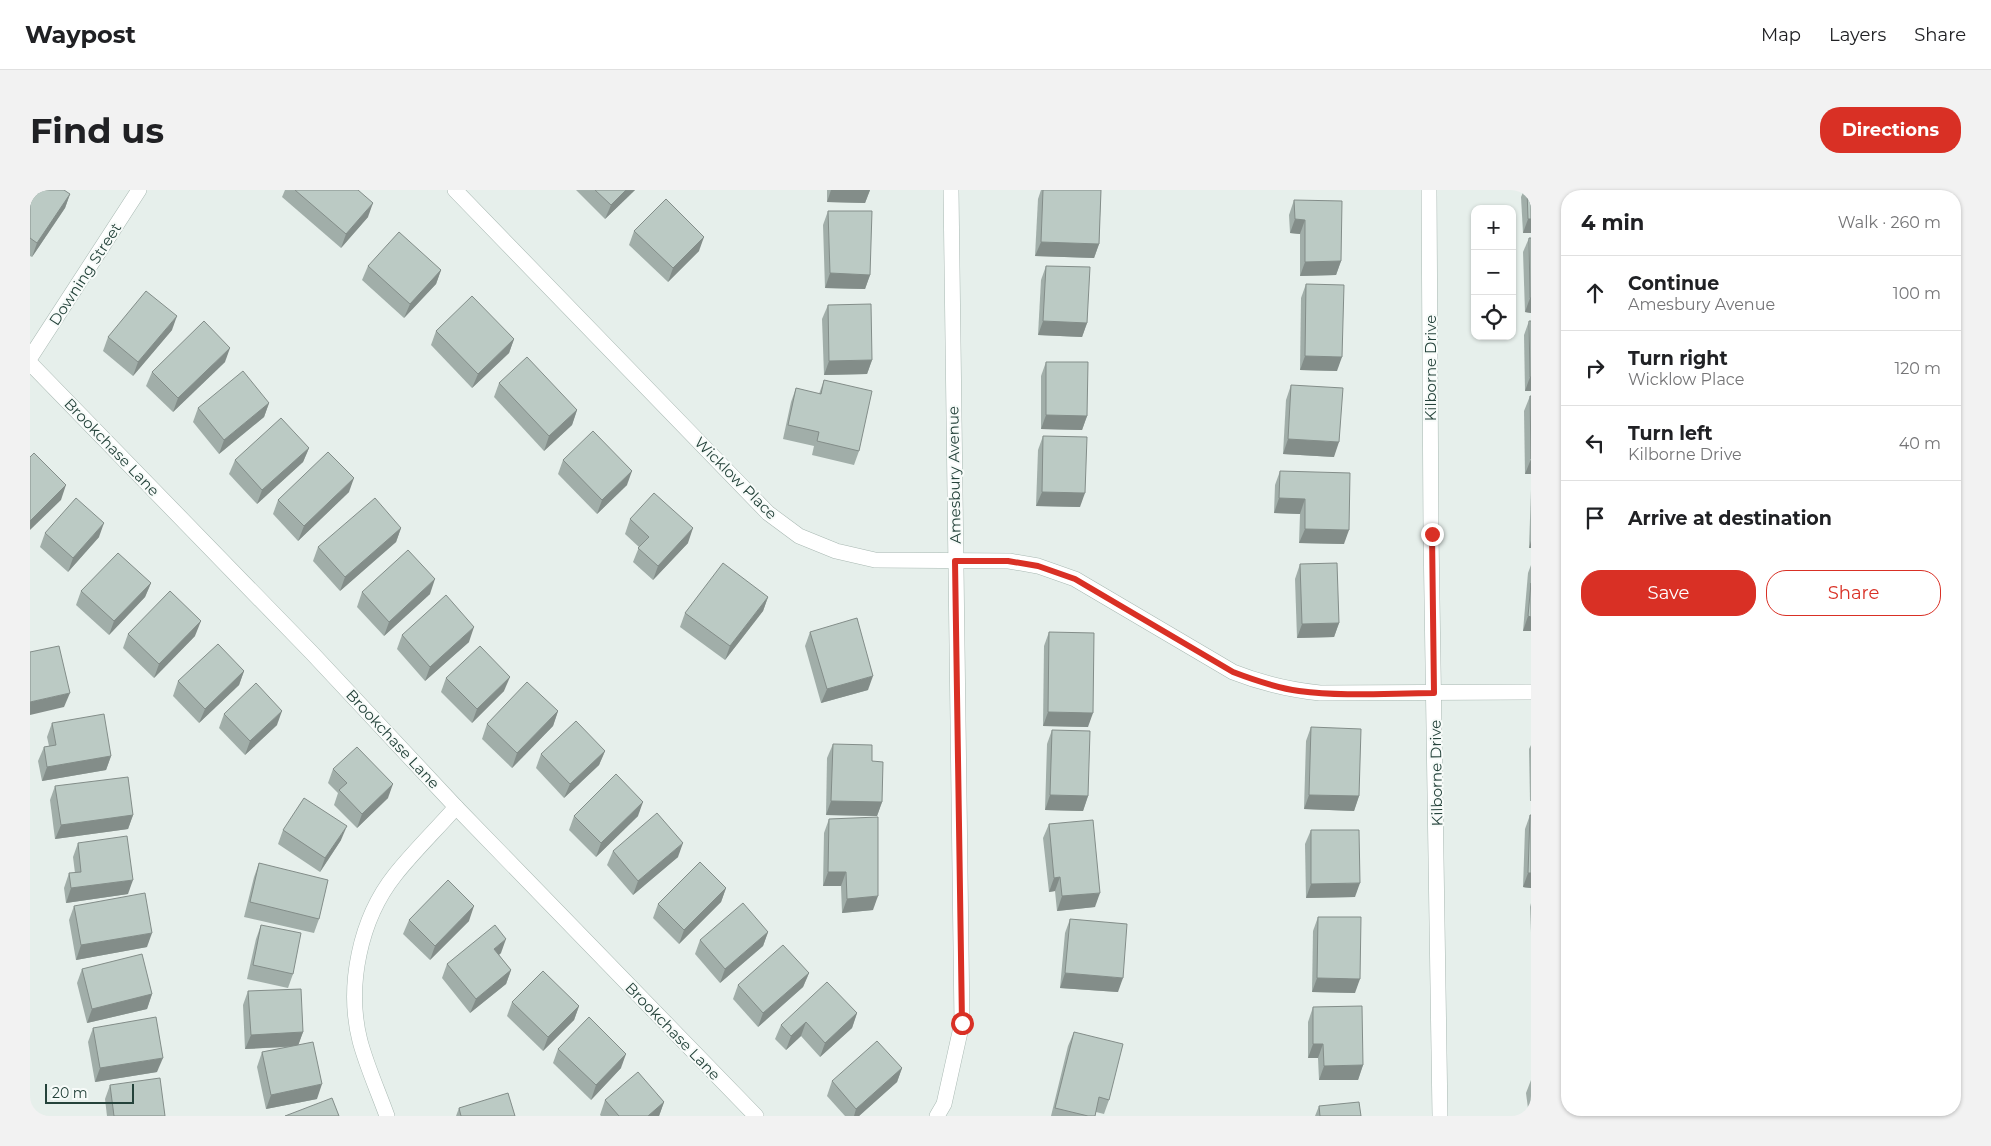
<!DOCTYPE html>
<meta charset="utf-8">
<style>
body{margin:0;font-family:Montserrat,sans-serif;background:#f2f2f2;color:#202124}
.controls{position:absolute;right:15px;top:15px;display:grid;overflow:hidden;border-radius:10px;box-shadow:0 1px 4px #0004}
.controls button{width:45px;height:45px;display:grid;place-items:center;padding:0;border:0;border-bottom:1px solid #e0e0e0;background:#fff;color:#202124;font:25px sans-serif}
.scale{position:absolute;left:15px;bottom:12px;width:89px;box-sizing:border-box;padding-left:5px;border:2px solid #24423a;border-top:0;font-size:14px;line-height:18px;white-space:nowrap;color:#24423a;-webkit-text-stroke:4px #f7fbf9;paint-order:stroke}
.stop{position:absolute;width:15px;height:15px;margin:-11px;border:4px solid #d93025;border-radius:50%;background:#fff}
.stop.end{background:#d93025;border-color:#fff;box-shadow:0 1px 5px #0008}
.list{margin:0;padding:0;list-style:none}
h2{display:flex;justify-content:space-between;align-items:center;height:65px;margin:0;padding:0 20px;font-size:21px}
h2 small{font-size:16px;font-weight:400;color:#757577}
.list li{display:grid;grid-template-columns:32px 1fr auto;gap:15px;align-items:center;box-sizing:border-box;height:75px;padding:0 20px;border-top:1px solid #e0e0e0}
.list b{display:block;font-size:19px;white-space:nowrap}
.list p{margin:0;font-size:16px;white-space:nowrap;color:#757577}
.list em{font-size:16px;font-style:normal;color:#757577}
.actions{display:flex;gap:10px;padding:15px 20px}
.actions a{flex:1;padding:11px 0;border:1px solid #d93025;border-radius:20px;text-align:center;font-size:18px;color:#d93025}
.actions .main{background:#d93025;color:#fff}
.icon{flex:none;width:28px;height:28px;fill:none;stroke:currentColor;stroke-width:2;stroke-linecap:round;stroke-linejoin:round}
.map{position:relative;flex:none;width:1501px;height:926px;overflow:hidden;border-radius:20px}
header{display:flex;align-items:center;gap:30px;box-sizing:border-box;height:70px;padding:0 25px;background:#fff;border-bottom:1px solid #e0e0e0}
header strong{font-size:24px}
nav{display:flex;gap:28px;margin-inline-start:auto;font-size:18px}
.intro{display:flex;align-items:center;justify-content:space-between;box-sizing:border-box;height:120px;padding:0 30px}
h1{margin:0;font-size:35px}
.button{padding:12px 22px;border-radius:20px;background:#d93025;color:#fff;font-size:18px;font-weight:700}
main{display:flex;gap:30px;padding:0 30px}
aside{flex:1;background:#fff;border-radius:20px;box-shadow:0 1px 4px #0004}
.map>svg:first-child{display:block}
</style>
<header>
<strong>Waypost</strong>
<nav><a>Map</a><a>Layers</a><a>Share</a></nav>
</header>
<div class="intro"><h1>Find us</h1><a class="button">Directions</a></div>
<main>
<div class="map">
<svg width="1501" height="926" viewBox="0 0 1501 926">
<rect width="100%" height="100%" fill="#e6efeb"/>
<g fill="none" stroke-linecap="round" stroke-linejoin="round">
<defs>
<g id="minor">
<path d="M425,0L738,323L769,346L806,361L845,370L979,371L1008,376L1045,389L1203,482C1231,493 1260,500 1290,503L1501,502"/>
<path d="M0,168L109,0"/>
<path d="M0,173L282,463L426,617L726,926"/>
<path d="M357,926C348,901 337,877 330,851C316,796 330,729 365,685C384,661 406,640 426,617"/>
<path d="M907,926L914,914L932,833L921,0"/>
</g>
<path id="tertiary" d="M1399,0L1401,344L1410,926"/>
</defs>
<use href="#minor" stroke="#a8b8b2" stroke-width="16"/>
<use href="#tertiary" stroke="#a8b8b2" stroke-width="16"/>
<use href="#minor" stroke="#fff" stroke-width="15"/>
<use href="#tertiary" stroke="#fff" stroke-width="15"/>
</g>
<g fill="#a1aea9">
<path d="M0,0L40,4L35,18L2,67L0,66Z"/>
<path d="M255,0H328L338,27L311,58L252,7Z"/>
<path d="M546,0H605L575,29Z"/>
<path d="M797,0H840L835,13L797,12Z"/>
<path d="M1011,0H1071L1069,54L1064,68L1005,66L1008,9Z"/>
<path d="M1494,0H1501V43H1493L1491,7Z"/>
<path d="M1264,10L1311,71L1306,85L1270,86V44L1260,43L1259,25Z"/>
<path d="M798,21L840,85L835,99L795,98L793,35Z"/>
<path d="M604,41L669,61L638,92L599,55Z"/>
<path d="M1499,48L1501,123L1495,122L1493,62Z"/>
<path d="M338,76L411,80L406,94L374,128L332,90Z"/>
<path d="M1016,76L1057,133L1052,147L1008,145L1011,90Z"/>
<path d="M1276,94L1307,181L1270,180L1271,108Z"/>
<path d="M798,115L842,170L837,184L794,185L792,129Z"/>
<path d="M1499,131L1501,201H1495L1494,145Z"/>
<path d="M142,140L103,186L73,161L78,147Z"/>
<path d="M406,141L484,149L479,163L442,198L401,155Z"/>
<path d="M195,172L143,222L116,196L122,182Z"/>
<path d="M1016,172L1057,226L1052,240L1011,239V186Z"/>
<path d="M794,190L829,261L824,275L782,265L784,256L753,249L761,212L766,198L789,204Z"/>
<path d="M469,193L547,220L542,235L514,261L464,207Z"/>
<path d="M1261,195L1304,267L1253,264L1256,210Z"/>
<path d="M1500,206L1501,284H1495L1494,221Z"/>
<path d="M239,213L234,227L189,264L163,232L168,218Z"/>
<path d="M1013,246L1050,317L1006,316L1008,260Z"/>
<path d="M279,258L273,272L227,314L199,284L205,270Z"/>
<path d="M533,270L597,295L567,324L528,284Z"/>
<path d="M1250,281L1314,354L1269,353L1270,324L1244,323L1245,295Z"/>
<path d="M1501,300V358H1499Z"/>
<path d="M319,302L268,351L243,324L248,310Z"/>
<path d="M600,329L658,353L623,390L603,372L609,357L595,344Z"/>
<path d="M371,338L366,352L310,401L283,371L288,357Z"/>
<path d="M15,343L69,347L38,382L10,357Z"/>
<path d="M1270,374L1309,433L1304,447L1267,448L1265,389Z"/>
<path d="M1501,375V441H1493L1498,383Z"/>
<path d="M121,393L115,407L79,445L46,415L51,401Z"/>
<path d="M332,402L400,404L354,446L327,417Z"/>
<path d="M738,407L733,421L695,470L650,437L655,423Z"/>
<path d="M780,442L838,500L791,513L775,456Z"/>
<path d="M1019,442L1058,537L1013,536L1014,456Z"/>
<path d="M98,444L165,446L124,488L93,458Z"/>
<path d="M372,445L439,452L395,491L367,459Z"/>
<path d="M214,481L209,495L169,533L143,506L148,491Z"/>
<path d="M416,488L474,501L442,533L411,502Z"/>
<path d="M528,521L523,536L482,578L452,549L457,534Z"/>
<path d="M194,524L247,535L215,565L189,538Z"/>
<path d="M22,533L81,566L76,580L12,591L8,571L14,557L19,556L17,547Z"/>
<path d="M1281,537L1329,606L1324,621L1274,619L1276,551Z"/>
<path d="M1022,540L1058,606L1053,621L1015,620L1017,554Z"/>
<path d="M803,554L842,571L852,612L847,626L796,625L797,568Z"/>
<path d="M1501,555V611H1500L1499,559Z"/>
<path d="M575,561L569,575L534,608L506,578L511,564Z"/>
<path d="M303,579L358,608L327,638L304,615L308,603L298,593Z"/>
<path d="M25,596L103,625L98,639L25,649L20,610Z"/>
<path d="M1500,625L1501,698L1493,697L1495,639Z"/>
<path d="M544,626H608L566,667L539,640Z"/>
<path d="M799,629L843,720L812,723L811,696H793L794,643Z"/>
<path d="M1019,634L1065,717L1027,721L1025,701L1019,702L1013,648Z"/>
<path d="M253,640L311,650L290,682L248,654Z"/>
<path d="M1281,640L1325,707L1276,708L1275,654Z"/>
<path d="M48,653L98,704L36,713L34,698L39,683H45L43,667Z"/>
<path d="M583,661L648,667L603,705L577,675Z"/>
<path d="M229,673L289,729L284,743L214,727L224,687Z"/>
<path d="M696,698L691,712L649,754L623,728L628,714Z"/>
<path d="M1501,713V742L1500,717Z"/>
<path d="M44,716L117,757L46,770L39,730Z"/>
<path d="M1288,727L1325,803L1282,802L1283,741Z"/>
<path d="M1040,729L1088,802L1030,798L1035,743Z"/>
<path d="M379,730L439,731L400,770L373,744Z"/>
<path d="M231,735L263,784L258,798L217,789L226,749Z"/>
<path d="M738,742L733,756L690,793L665,764L670,750Z"/>
<path d="M471,763L469,765L481,780L476,794L440,823L412,788L417,774Z"/>
<path d="M52,779L122,804L117,819L57,833L47,793Z"/>
<path d="M779,783L773,797L728,837L703,809L708,795Z"/>
<path d="M218,801L273,842L268,855L287,909L236,919L227,877L232,862L259,857L215,859L213,815Z"/>
<path d="M482,812L549,816L544,830L513,861L477,826Z"/>
<path d="M1283,817L1333,875L1328,890H1289L1288,868H1278V832Z"/>
<path d="M827,823L822,838L790,867L771,846L756,860L745,849L751,835Z"/>
<path d="M63,838L127,882L65,892L58,852Z"/>
<path d="M1044,842L1079,910L1074,924L1066,922L1065,926H1021L1038,856Z"/>
<path d="M528,859L591,878L561,910L523,873Z"/>
<path d="M872,878L867,892L829,926H815L797,906L802,891Z"/>
<path d="M1501,890V926H1499L1496,903Z"/>
<path d="M80,895L135,926H77L75,909Z"/>
<path d="M575,910L634,912L629,926H571L570,925Z"/>
<path d="M1289,916L1331,926H1285Z"/>
<path d="M429,918L485,926H426Z"/>
</g>
<g fill="#838d89">
<path d="M596,0H605L575,29L581,15Z"/>
<path d="M801,0H840L835,13L797,12Z"/>
<path d="M40,4L35,18L2,67L7,53Z"/>
<path d="M343,13L338,27L311,58L316,44Z"/>
<path d="M1265,29L1275,30L1270,44L1260,43Z"/>
<path d="M1498,29H1501V43H1493Z"/>
<path d="M674,47L669,61L638,92L643,78Z"/>
<path d="M1011,52L1069,54L1064,68L1005,66Z"/>
<path d="M1311,71L1306,85L1270,86L1275,72Z"/>
<path d="M411,80L406,94L374,128L380,114Z"/>
<path d="M800,83L840,85L835,99L795,98Z"/>
<path d="M1500,108H1501V123L1495,122Z"/>
<path d="M147,126L142,140L103,186L108,172Z"/>
<path d="M1013,131L1057,133L1052,147L1008,145Z"/>
<path d="M484,149L479,163L442,198L448,184Z"/>
<path d="M200,158L195,172L143,222L148,208Z"/>
<path d="M1275,166L1312,167L1307,181L1270,180Z"/>
<path d="M842,170L837,184L794,185L799,171Z"/>
<path d="M1500,187H1501V201H1495Z"/>
<path d="M239,213L234,227L189,264L194,250Z"/>
<path d="M547,220L542,235L514,261L519,246Z"/>
<path d="M1016,225L1057,226L1052,240L1011,239Z"/>
<path d="M1258,249L1309,252L1304,267L1253,264Z"/>
<path d="M279,258L273,272L227,314L232,300Z"/>
<path d="M1501,269V284H1495Z"/>
<path d="M602,281L597,295L567,324L572,310Z"/>
<path d="M324,288L319,302L268,351L274,336Z"/>
<path d="M36,295L31,310L0,340V331Z"/>
<path d="M1012,302L1055,303L1050,317L1006,316Z"/>
<path d="M1249,308L1275,309L1270,324L1244,323Z"/>
<path d="M74,333L69,347L38,382L43,368Z"/>
<path d="M371,338L366,352L310,401L315,387Z"/>
<path d="M663,338L658,353L623,390L628,376Z"/>
<path d="M1275,339L1319,340L1314,354L1269,353Z"/>
<path d="M1501,351V358H1499Z"/>
<path d="M405,389L400,404L354,446L359,432Z"/>
<path d="M121,393L115,407L79,445L84,431Z"/>
<path d="M738,407L733,421L695,470L700,456Z"/>
<path d="M1498,426L1501,427V441H1493Z"/>
<path d="M171,431L165,446L124,488L129,474Z"/>
<path d="M1309,433L1304,447L1267,448L1272,434Z"/>
<path d="M444,437L439,452L395,491L400,477Z"/>
<path d="M214,481L209,495L169,533L175,519Z"/>
<path d="M843,486L838,500L791,513L797,499Z"/>
<path d="M480,487L474,501L442,533L447,519Z"/>
<path d="M40,503L34,517L0,525V512Z"/>
<path d="M252,521L247,535L215,565L220,551Z"/>
<path d="M528,521L523,536L482,578L487,563Z"/>
<path d="M1018,522L1063,523L1058,537L1013,536Z"/>
<path d="M575,561L569,575L534,608L540,594Z"/>
<path d="M81,566L76,580L12,591L17,577Z"/>
<path d="M363,594L358,608L327,638L332,624Z"/>
<path d="M1020,605L1058,606L1053,621L1015,620Z"/>
<path d="M1279,605L1329,606L1324,621L1274,619Z"/>
<path d="M801,611L852,612L847,626L796,625Z"/>
<path d="M613,612L608,626L566,667L571,653Z"/>
<path d="M103,625L98,639L25,649L31,635Z"/>
<path d="M317,636L311,650L290,682L295,668Z"/>
<path d="M653,653L648,667L603,705L608,691Z"/>
<path d="M798,682H816L811,696H793Z"/>
<path d="M1498,683H1501V698L1493,697Z"/>
<path d="M1030,687L1025,701L1019,702L1024,688Z"/>
<path d="M103,690L98,704L36,713L41,698Z"/>
<path d="M1330,693L1325,707L1276,708L1281,694Z"/>
<path d="M696,698L691,712L649,754L654,740Z"/>
<path d="M1070,703L1065,717L1027,721L1032,706Z"/>
<path d="M848,706L843,720L812,723L817,709Z"/>
<path d="M444,716L439,731L400,770L405,756Z"/>
<path d="M738,742L733,756L690,793L695,779Z"/>
<path d="M122,743L117,757L46,770L51,755Z"/>
<path d="M476,749L471,763L459,773L464,759Z"/>
<path d="M481,780L476,794L440,823L446,809Z"/>
<path d="M779,783L773,797L728,837L733,823Z"/>
<path d="M1035,783L1093,788L1088,802L1030,798Z"/>
<path d="M1287,788L1330,789L1325,803L1282,802Z"/>
<path d="M122,804L117,819L57,833L62,819Z"/>
<path d="M549,816L544,830L513,861L518,847Z"/>
<path d="M827,823L822,838L790,867L795,853Z"/>
<path d="M776,832L771,846L756,860L761,846Z"/>
<path d="M273,842L268,856L215,859L221,845Z"/>
<path d="M1283,854H1293L1288,868H1278Z"/>
<path d="M596,864L591,878L561,910L566,895Z"/>
<path d="M133,868L127,882L65,892L70,878Z"/>
<path d="M1333,875L1328,890H1289L1294,876Z"/>
<path d="M872,878L867,892L829,926H824L826,919Z"/>
<path d="M292,894L287,909L236,919L241,905Z"/>
<path d="M634,912L629,926H618Z"/>
</g>
<g fill="#bbcac4" stroke="#838d89">
<path d="M0,0H34L40,4L7,53L0,48Z"/>
<path d="M265,0H328L343,13L316,44Z"/>
<path d="M565,0H596L581,15Z"/>
<path d="M1013,0H1071L1069,54L1011,52Z"/>
<path d="M1497,0H1501V29H1498Z"/>
<path d="M636,9L674,47L643,78L604,41Z"/>
<path d="M1264,10L1312,11L1311,71L1275,72V30L1265,29Z"/>
<path d="M798,21H842L840,85L800,83Z"/>
<path d="M369,42L411,80L380,114L338,76Z"/>
<path d="M1499,48H1501V108H1500Z"/>
<path d="M1016,76L1060,77L1057,133L1013,131Z"/>
<path d="M1276,94L1314,95L1312,167L1275,166Z"/>
<path d="M116,101L147,126L108,172L78,147Z"/>
<path d="M442,106L484,149L448,184L406,141Z"/>
<path d="M841,114L842,170L799,171L798,115Z"/>
<path d="M174,131L200,158L148,208L122,182Z"/>
<path d="M1499,131H1501V187H1500Z"/>
<path d="M497,167L547,220L519,246L469,193Z"/>
<path d="M1016,172H1058L1057,226L1016,225Z"/>
<path d="M213,181L239,213L194,250L168,218Z"/>
<path d="M794,190L842,201L829,261L787,251L789,242L758,235L766,198L791,204Z"/>
<path d="M1261,195L1313,198L1309,252L1258,249Z"/>
<path d="M1500,206H1501V269Z"/>
<path d="M251,228L279,258L232,300L205,270Z"/>
<path d="M563,241L602,281L572,310L533,270Z"/>
<path d="M1013,246L1057,247L1055,303L1012,302Z"/>
<path d="M298,262L324,288L274,336L248,310Z"/>
<path d="M4,263L36,295L0,331V267Z"/>
<path d="M1250,281L1320,283L1319,340L1275,339V309L1249,308Z"/>
<path d="M624,303L663,338L628,376L608,358L619,347L600,329Z"/>
<path d="M46,308L74,333L43,368L15,343Z"/>
<path d="M345,308L371,338L315,387L288,357Z"/>
<path d="M378,360L405,389L359,432L332,402Z"/>
<path d="M88,363L121,393L84,431L51,401Z"/>
<path d="M693,373L738,407L700,456L655,423Z"/>
<path d="M1307,373L1309,433L1272,434L1270,374Z"/>
<path d="M1501,393V427L1498,426Z"/>
<path d="M140,401L171,431L129,474L98,444Z"/>
<path d="M416,405L444,437L400,477L372,445Z"/>
<path d="M827,428L843,486L797,499L780,442Z"/>
<path d="M1019,442L1064,443L1063,523L1018,522Z"/>
<path d="M188,454L214,481L175,519L148,491Z"/>
<path d="M29,456L40,503L0,512V462Z"/>
<path d="M450,456L480,487L447,519L416,488Z"/>
<path d="M497,492L528,521L487,563L457,534Z"/>
<path d="M226,493L252,521L220,551L194,524Z"/>
<path d="M74,524L81,566L17,577L14,557L26,555L22,533Z"/>
<path d="M546,531L575,561L540,594L511,564Z"/>
<path d="M1281,537L1331,539L1329,606L1279,605Z"/>
<path d="M1022,540L1060,541L1058,606L1020,605Z"/>
<path d="M803,554L842,555V571L853,572L852,612L801,611Z"/>
<path d="M327,557L363,594L332,624L309,600L317,593L303,579Z"/>
<path d="M586,584L613,612L571,653L544,626Z"/>
<path d="M98,587L103,625L31,635L25,596Z"/>
<path d="M274,608L317,636L295,668L253,640Z"/>
<path d="M627,623L653,653L608,691L583,661Z"/>
<path d="M1500,625H1501V683H1498Z"/>
<path d="M848,627V706L817,709L816,682H798L799,629Z"/>
<path d="M1063,630L1070,703L1032,706L1030,687L1024,688L1019,634Z"/>
<path d="M1281,640H1329L1330,693L1281,694Z"/>
<path d="M97,646L103,690L41,698L39,683L51,682L48,653Z"/>
<path d="M670,672L696,698L654,740L628,714Z"/>
<path d="M229,673L298,690L289,729L220,712Z"/>
<path d="M418,690L444,716L405,756L379,730Z"/>
<path d="M115,703L122,743L51,755L44,716Z"/>
<path d="M713,713L738,742L695,779L670,750Z"/>
<path d="M1288,727H1331L1330,789L1287,788Z"/>
<path d="M1040,729L1097,734L1093,788L1035,783Z"/>
<path d="M231,735L271,743L263,784L223,775Z"/>
<path d="M465,735L476,749L464,759L481,780L446,809L417,774Z"/>
<path d="M753,755L779,783L733,823L708,795Z"/>
<path d="M112,764L122,804L62,819L52,779Z"/>
<path d="M513,781L549,816L518,847L482,812Z"/>
<path d="M797,792L827,823L795,853L776,832L761,846L751,835Z"/>
<path d="M271,799L273,842L221,845L218,801Z"/>
<path d="M1332,816L1333,875L1294,876L1293,854H1283V817Z"/>
<path d="M126,827L133,868L70,878L63,838Z"/>
<path d="M559,827L596,864L566,895L528,859Z"/>
<path d="M1044,842L1093,854L1079,910L1069,907L1065,926H1058L1025,918Z"/>
<path d="M847,851L872,878L826,919L802,891Z"/>
<path d="M283,852L292,894L241,905L232,862Z"/>
<path d="M608,882L634,912L618,926H589L575,910Z"/>
<path d="M130,888L135,926H84L80,895Z"/>
<path d="M478,903L485,926H431L429,918Z"/>
<path d="M302,908L309,926H255Z"/>
<path d="M1329,912L1331,926H1290L1289,916Z"/>
</g>
<g fill="none" stroke-linecap="round" stroke-linejoin="round">
<path stroke="#d93025" stroke-width="6" d="M932,833L925,371H978L1008,376L1045,389L1203,482C1224,490 1247,498 1269,501C1314,507 1360,503 1404,503L1402,344"/>
</g>
<g text-anchor="middle" dominant-baseline="central" stroke-width="4" stroke-linejoin="round" paint-order="stroke">
<g font-size="15" fill="#24423a" stroke="#f7fbf9">
<text transform="translate(55 84) rotate(-57)">Downing Street</text>
<text transform="translate(1400 178) rotate(-90)">Kilborne Drive</text>
<text transform="translate(82 257) rotate(46)">Brookchase Lane</text>
<text transform="translate(924 285) rotate(-91)">Amesbury Avenue</text>
<text transform="translate(706 288) rotate(45)">Wicklow Place</text>
<text transform="translate(363 549) rotate(47)">Brookchase Lane</text>
<text transform="translate(1406 583) rotate(-91)">Kilborne Drive</text>
<text transform="translate(643 841) rotate(46)">Brookchase Lane</text>
</g>
</g>
</svg>
<div class="controls">
<button>+</button>
<button>−</button>
<button><svg class="icon" aria-label="locate" viewBox="0 0 24 24"><circle cx="12" cy="12" r="6"/><path d="M12 2v4M12 18v4M2 12h4M18 12h4"/></svg></button>
</div>
<div class="scale">20 m</div>
<div class="stop" style="left:932px;top:833px"></div>
<div class="stop end" style="left:1402px;top:344px"></div>
</div>
<aside>
<h2>4 min<small>Walk · 260 m</small></h2>
<ul class="list">
<li><svg class="icon" aria-label="ahead" viewBox="0 0 24 24"><path d="M12 20V5M6 11l6-6 6 6"/></svg><div><b>Continue</b><p>Amesbury Avenue</p></div><em>100 m</em></li>
<li><svg class="icon" aria-label="right" viewBox="0 0 24 24"><path d="M7 20v-9h11M14 6l5 5-5 5"/></svg><div><b>Turn right</b><p>Wicklow Place</p></div><em>120 m</em></li>
<li><svg class="icon" aria-label="left" viewBox="0 0 24 24"><path d="M17 20v-9H6M10 6l-5 5 5 5"/></svg><div><b>Turn left</b><p>Kilborne Drive</p></div><em>40 m</em></li>
<li><svg class="icon" aria-label="arrive" viewBox="0 0 24 24"><path d="M6 21V4h12l-3 4 3 4H6"/></svg><div><b>Arrive at destination</b></div></li>
</ul>
<div class="actions"><a class="main">Save</a><a>Share</a></div>
</aside>
</main>
